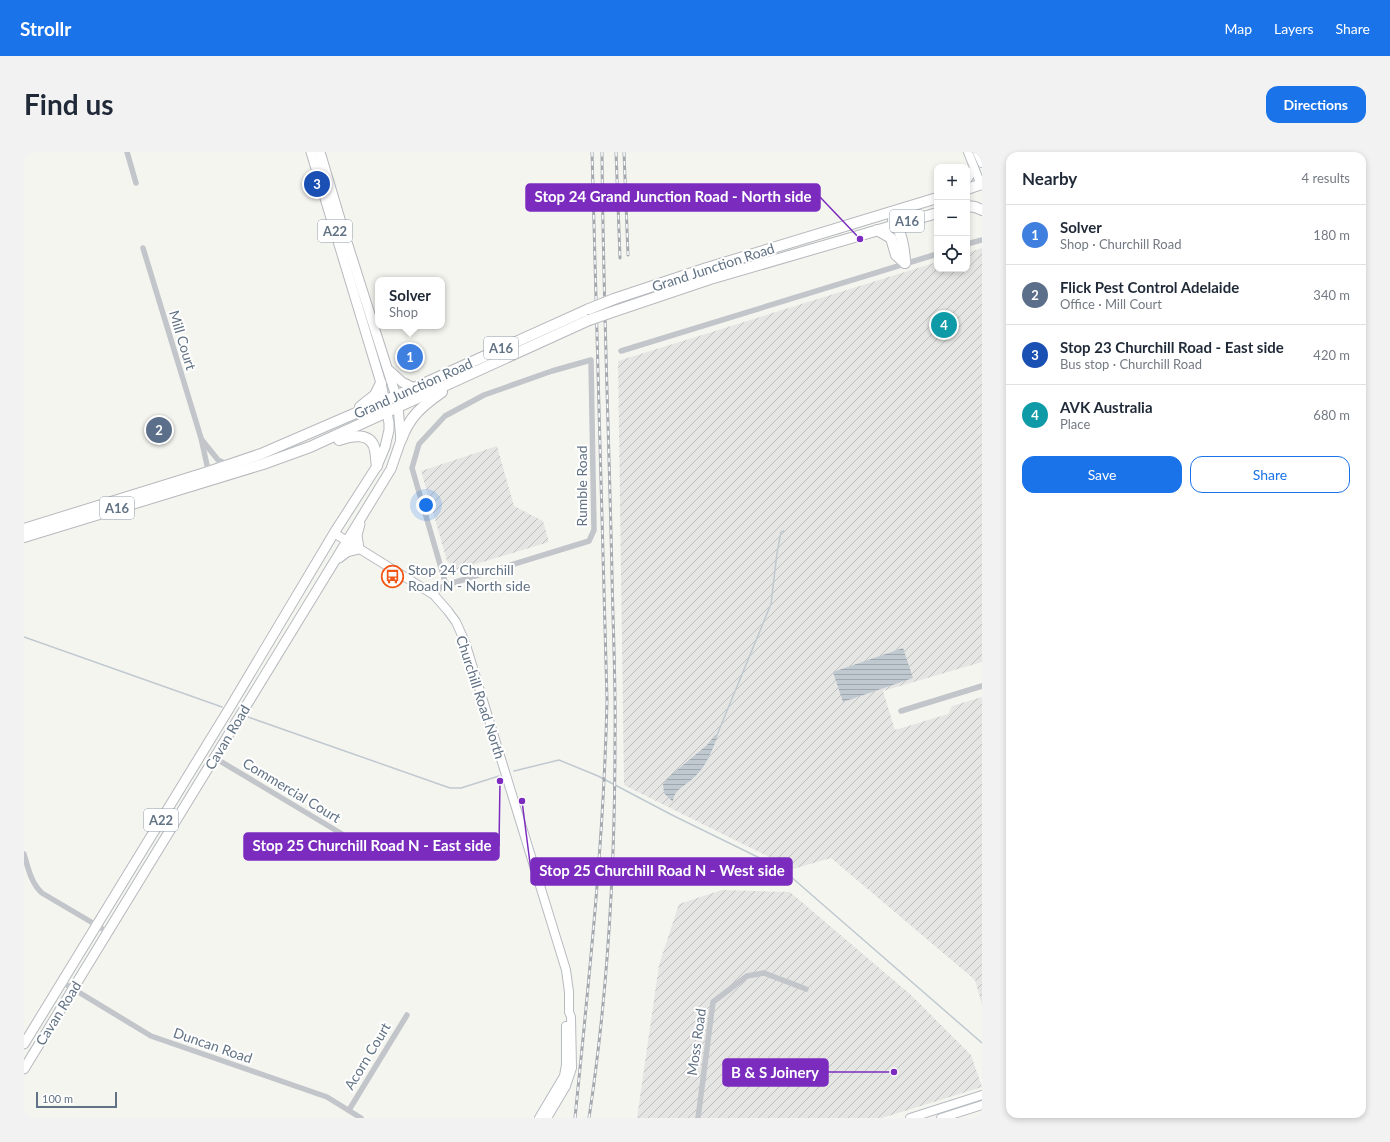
<!DOCTYPE html>
<meta charset="utf-8">
<style>
body{margin:0;font-family:Lato,sans-serif;background:#f2f2f3;color:#1f2937}
.controls{position:absolute;right:12px;top:12px;display:grid;overflow:hidden;border-radius:8px;box-shadow:0 2px 6px #0003}
.controls button{width:36px;height:36px;display:grid;place-items:center;padding:0;border:0;border-bottom:1px solid #e0e1e3;background:#fff;color:#1f2937;font:20px sans-serif}
.scale{position:absolute;left:12px;bottom:10px;width:81px;box-sizing:border-box;padding-left:4px;border:2px solid #617284;border-top:0;font-size:11px;line-height:14px;white-space:nowrap;color:#617284;-webkit-text-stroke:3px #fff;paint-order:stroke}
.you{position:absolute;left:402px;top:353px;width:14px;height:14px;margin:-10px;border:3px solid #fff;border-radius:50%;background:#1a73e8;box-shadow:0 0 0 6px #1a73e833}
.badge{display:grid;place-items:center;width:26px;height:26px;border-radius:50%;background:#1a73e8;color:#fff;font-size:13px;font-weight:700}
.pin{position:absolute;translate:-50% -50%;border:2px solid #fff;box-shadow:0 1px 4px #0006}
.popup{position:absolute;left:351px;top:125px;width:70px;height:52px;box-sizing:border-box;display:grid;place-content:center;border-radius:8px;background:#fff;filter:drop-shadow(0 1px 3px #0005);font-size:13px;white-space:nowrap;color:#747a83}
.popup b{font-size:15px;color:#1f2937}
.popup::after{content:'';position:absolute;left:50%;top:100%;margin-left:-8px;border:8px solid transparent;border-top-color:#fff}
.list{margin:0;padding:0;list-style:none}
h2{display:flex;justify-content:space-between;align-items:center;height:52px;margin:0;padding:0 16px;font-size:17px}
h2 small{font-size:13px;font-weight:400;color:#747a83}
.list li{display:grid;grid-template-columns:26px 1fr auto;gap:12px;align-items:center;box-sizing:border-box;height:60px;padding:0 16px;border-top:1px solid #e0e1e3}
.list b{display:block;font-size:15px;white-space:nowrap}
.list p{margin:0;font-size:13px;white-space:nowrap;color:#747a83}
.list em{font-size:13px;font-style:normal;color:#747a83}
.actions{display:flex;gap:8px;padding:12px 16px}
.actions a{flex:1;padding:9px 0;border:1px solid #1a73e8;border-radius:12px;text-align:center;font-size:14px;color:#1a73e8}
.actions .main{background:#1a73e8;color:#fff}
.icon{flex:none;width:22px;height:22px;fill:none;stroke:currentColor;stroke-width:2;stroke-linecap:round;stroke-linejoin:round}
.map{position:relative;flex:none;width:958px;height:966px;overflow:hidden;border-radius:12px}
header{display:flex;align-items:center;gap:24px;box-sizing:border-box;height:56px;padding:0 20px;background:#1a73e8;color:#fff}
header strong{font-size:19px}
nav{display:flex;gap:22px;margin-inline-start:auto;font-size:14px}
.intro{display:flex;align-items:center;justify-content:space-between;box-sizing:border-box;height:96px;padding:0 24px}
h1{margin:0;font-size:28px}
.button{padding:10px 18px;border-radius:12px;background:#1a73e8;color:#fff;font-size:14px;font-weight:700}
main{display:flex;gap:24px;padding:0 24px}
aside{flex:1;background:#fff;border-radius:12px;box-shadow:0 2px 6px #0003}
.map>svg:first-child{display:block}
</style>
<header>
<strong>Strollr</strong>
<nav><a>Map</a><a>Layers</a><a>Share</a></nav>
</header>
<div class="intro"><h1>Find us</h1><a class="button">Directions</a></div>
<main>
<div class="map">
<svg width="958" height="966" viewBox="0 0 958 966">
<defs>
<pattern id="industrial-furrows" width="10" height="10" patternUnits="userSpaceOnUse"><rect width="10" height="10" fill="#e5e6e4"/><path d="M-1 1l2-2M0 10L10 0M9 11l2-2" fill="none" stroke="#bdbfbe"/></pattern>
<pattern id="water-rules" width="6" height="5" patternUnits="userSpaceOnUse"><rect width="6" height="5" fill="#bfc9cf"/><path d="M0 2.5h6" fill="none" stroke="#9fa8ae"/></pattern>
</defs>
<rect width="100%" height="100%" fill="#f5f5f0"/>
<g fill="url(#industrial-furrows)">
<path d="M958,96V510L859,539L871,578L924,562L928,554L958,545V853L951,828L807,706L769,717L600,633L594,209L913,110V117H943V101Z"/>
<path d="M473,294L490,354L519,369L525,390L429,419L428,413L423,409L397,319Z"/>
<path d="M698,738L766,740L887,843L947,903L958,935L858,966H613L635,813L655,752Z"/>
</g>
<g fill="url(#water-rules)">
<path d="M879,496L889,526L819,550L809,520Z"/>
<path d="M691,583H694C687,601 682,616 666,629C658,635 649,640 649,650L640,641L639,632L647,623L683,593Z"/>
</g>
<g fill="none" stroke-linecap="round" stroke-linejoin="round">
<g stroke="#bfc9cf" stroke-width="1.5">
<path d="M0,485L198,555"/>
<path d="M224,565L426,636H437L475,624"/>
<path d="M693,583L747,452L753,401L757,380L760,379"/>
<path d="M490,619L535,608L574,624L648,663L758,717L958,891"/>
</g>
<defs>
<g id="secondary">
<path d="M944,0L957,33"/>
<path d="M953,0L958,11"/>
<path d="M943,28L950,16"/>
<path d="M310,381L410,443L424,459L432,470L441,490L542,818L545,840V860L547,865L548,916L542,934L523,966"/>
<path d="M515,966L540,924L542,913V874"/>
<path d="M886,966L958,943"/>
<path d="M917,966L958,953"/>
</g>
<g id="primary">
<path d="M296,0L322,87L372,244"/>
<path d="M366,219L378,230L390,236"/>
<path d="M315,406L323,400L335,397L333,383L336,372"/>
<path d="M0,892L208,552L310,381L353,314L361,295L365,278V271L357,231L287,0"/>
<path d="M0,917L367,317L377,288L374,255"/>
</g>
<g id="highway">
<path d="M943,37L958,32"/>
<path d="M943,54L951,55L958,58"/>
<path d="M869,68C877,76 881,100 881,111"/>
<path d="M853,78L867,86L872,103L881,111"/>
<path d="M590,147L683,116L913,46"/>
<path d="M591,159L686,127L913,61"/>
<path d="M336,255L351,243L357,231"/>
<path d="M315,288C327,284 347,279 351,298C352,303 352,309 353,314"/>
<path d="M377,288C385,265 398,254 418,240"/>
<path d="M0,377L184,320L237,302L399,232L565,157"/>
<path d="M0,385L239,312L286,295L565,168"/>
</g>
</defs>
<use href="#secondary" stroke="#b6bbc0" stroke-width="10"/>
<use href="#primary" stroke="#b5b9bd" stroke-width="11"/>
<use href="#highway" stroke="#b6b9bd" stroke-width="12"/>
<g stroke="#c2c5c9" stroke-width="5.5">
<path d="M103,0L112,31"/>
<path d="M943,92L958,88"/>
<path d="M119,96L177,286L185,322"/>
<path d="M597,199L913,102"/>
<path d="M178,288L194,308L203,312"/>
<path d="M410,443L416,436L422,433L565,389L570,378L567,208L528,219L460,243L421,264L395,292L388,316L422,433"/>
<path d="M877,559L958,534"/>
<path d="M191,606L333,691"/>
<path d="M0,702C4,716 7,731 18,741L84,780"/>
<path d="M38,830L127,884L303,945L337,966"/>
<path d="M325,958L383,863"/>
<path d="M674,966L689,850L723,824L740,821L782,837"/>
</g>
<use href="#secondary" stroke="#fff" stroke-width="8"/>
<use href="#primary" stroke="#fff" stroke-width="9"/>
<use href="#highway" stroke="#fff" stroke-width="10"/>
<defs>
<g id="rail">
<path d="M592,0L596,106"/>
<path d="M600,0L604,103"/>
<path d="M551,966C565,827 580,687 583,548L568,0"/>
<path d="M565,966C584,841 591,714 591,588C592,533 589,478 588,423C585,282 579,141 578,0"/>
</g>
</defs>
<use href="#rail" stroke="#a4a9b0" stroke-width="3"/>
<use href="#rail" stroke="#fff" stroke-width="1.5" stroke-dasharray="4.5" stroke-linecap="butt"/>
<defs>
<g id="highway-bridge">
<path d="M565,157L590,147"/>
<path d="M565,168L591,159"/>
</g>
</defs>
<use href="#highway-bridge" stroke="#b6b9bd" stroke-width="12" stroke-linecap="butt"/>
<use href="#highway-bridge" stroke="#fff" stroke-width="10"/>
</g>
<defs>
<symbol id="bus-ring" viewBox="-11 -11 22 22"><circle r="9.5" fill="#fff" stroke="#f05615" stroke-width="1.5"/><path d="M-5-6H5V4H4V6H2V4H-2V6H-4V4H-5ZM-3.5-4V0h7V-4ZM-3.5 1.2v1.5H-2V1.2ZM2 1.2v1.5H3.5V1.2Z" fill="#f05615"/></symbol>
</defs>
<g fill-rule="evenodd">
<use href="#bus-ring" x="356" y="412" width="25" height="25"/>
</g>
<g text-anchor="middle" dominant-baseline="central" stroke-width="4" stroke-linejoin="round" paint-order="stroke">
<g fill="#fff" stroke="#909ca9" stroke-width="1">
<rect x="866" y="58" width="34" height="22" rx="3"/>
<rect x="294" y="68" width="34" height="22" rx="3"/>
<rect x="460" y="185" width="34" height="22" rx="3"/>
<rect x="76" y="345" width="34" height="22" rx="3"/>
<rect x="120" y="657" width="34" height="22" rx="3"/>
</g>
<g font-size="13" font-weight="bold" fill="#617284">
<text x="883" y="69">A16</text>
<text x="311" y="79">A22</text>
<text x="477" y="196">A16</text>
<text x="93" y="356">A16</text>
<text x="137" y="668">A22</text>
</g>
<g font-size="14" fill="#617284" stroke="#fff">
<text transform="translate(689 115) rotate(-18)">Grand Junction Road</text>
<text transform="translate(159 188) rotate(73)">Mill Court</text>
<text transform="translate(389 236) rotate(-24)">Grand Junction Road</text>
<text transform="translate(557 334) rotate(-90)">Rumble Road</text>
<text transform="translate(457 545) rotate(72)">Churchill Road North</text>
<text transform="translate(203 585) rotate(-59)">Cavan Road</text>
<text transform="translate(268 638) rotate(31)">Commercial Court</text>
<text transform="translate(34 861) rotate(-58)">Cavan Road</text>
<text transform="translate(672 890) rotate(-82)">Moss Road</text>
<text transform="translate(189 893) rotate(19)">Duncan Road</text>
<text transform="translate(343 904) rotate(-59)">Acorn Court</text>
</g>
<g font-size="14" fill="#617284" stroke="#fff" text-anchor="start">
<text x="384" y="417">Stop 24 Churchill<tspan x="384" dy="16">Road N - North side</tspan></text>
</g>
</g>
<path fill="none" stroke="#7b2cbf" stroke-width="1.5" d="M836 87L796 45M476 629L475 694M498 649L507 719M870 920L804 920"/>
<g fill="#7b2cbf" stroke="#fff" stroke-width="1.5">
<circle cx="836" cy="87" r="4"/>
<circle cx="476" cy="629" r="4"/>
<circle cx="498" cy="649" r="4"/>
<circle cx="870" cy="920" r="4"/>
</g>
<g fill="#7b2cbf" stroke="#7b2cbf" stroke-width="1.5">
<rect x="502" y="32" width="294" height="27" rx="4"/>
<rect x="220" y="681" width="255" height="27" rx="4"/>
<rect x="507" y="706" width="261" height="27" rx="4"/>
<rect x="699" y="907" width="105" height="27" rx="4"/>
</g>
<g font-size="15" text-anchor="middle" font-weight="bold" fill="#fff">
<text x="649" y="50">Stop 24 Grand Junction Road - North side</text>
<text x="348" y="699">Stop 25 Churchill Road N - East side</text>
<text x="638" y="724">Stop 25 Churchill Road N - West side</text>
<text x="751" y="926">B &amp; S Joinery</text>
</g>
</svg>
<div class="controls">
<button>+</button>
<button>−</button>
<button><svg class="icon" aria-label="locate" viewBox="0 0 24 24"><circle cx="12" cy="12" r="6"/><path d="M12 2v4M12 18v4M2 12h4M18 12h4"/></svg></button>
</div>
<div class="scale">100 m</div>
<div class="you"></div>
<div class="pin badge" style="left:386px;top:205px;background:#3f7fe0">1</div>
<div class="popup"><b>Solver</b>Shop</div>
<div class="pin badge" style="left:135px;top:278px;background:#5c6f8a">2</div>
<div class="pin badge" style="left:293px;top:32px;background:#1a4fb4">3</div>
<div class="pin badge" style="left:920px;top:173px;background:#0f9aa8">4</div>
</div>
<aside>
<h2>Nearby<small>4 results</small></h2>
<ul class="list">
<li><span class="badge" style="background:#3f7fe0">1</span><div><b>Solver</b><p>Shop · Churchill Road</p></div><em>180 m</em></li>
<li><span class="badge" style="background:#5c6f8a">2</span><div><b>Flick Pest Control Adelaide</b><p>Office · Mill Court</p></div><em>340 m</em></li>
<li><span class="badge" style="background:#1a4fb4">3</span><div><b>Stop 23 Churchill Road - East side</b><p>Bus stop · Churchill Road</p></div><em>420 m</em></li>
<li><span class="badge" style="background:#0f9aa8">4</span><div><b>AVK Australia</b><p>Place</p></div><em>680 m</em></li>
</ul>
<div class="actions"><a class="main">Save</a><a>Share</a></div>
</aside>
</main>
